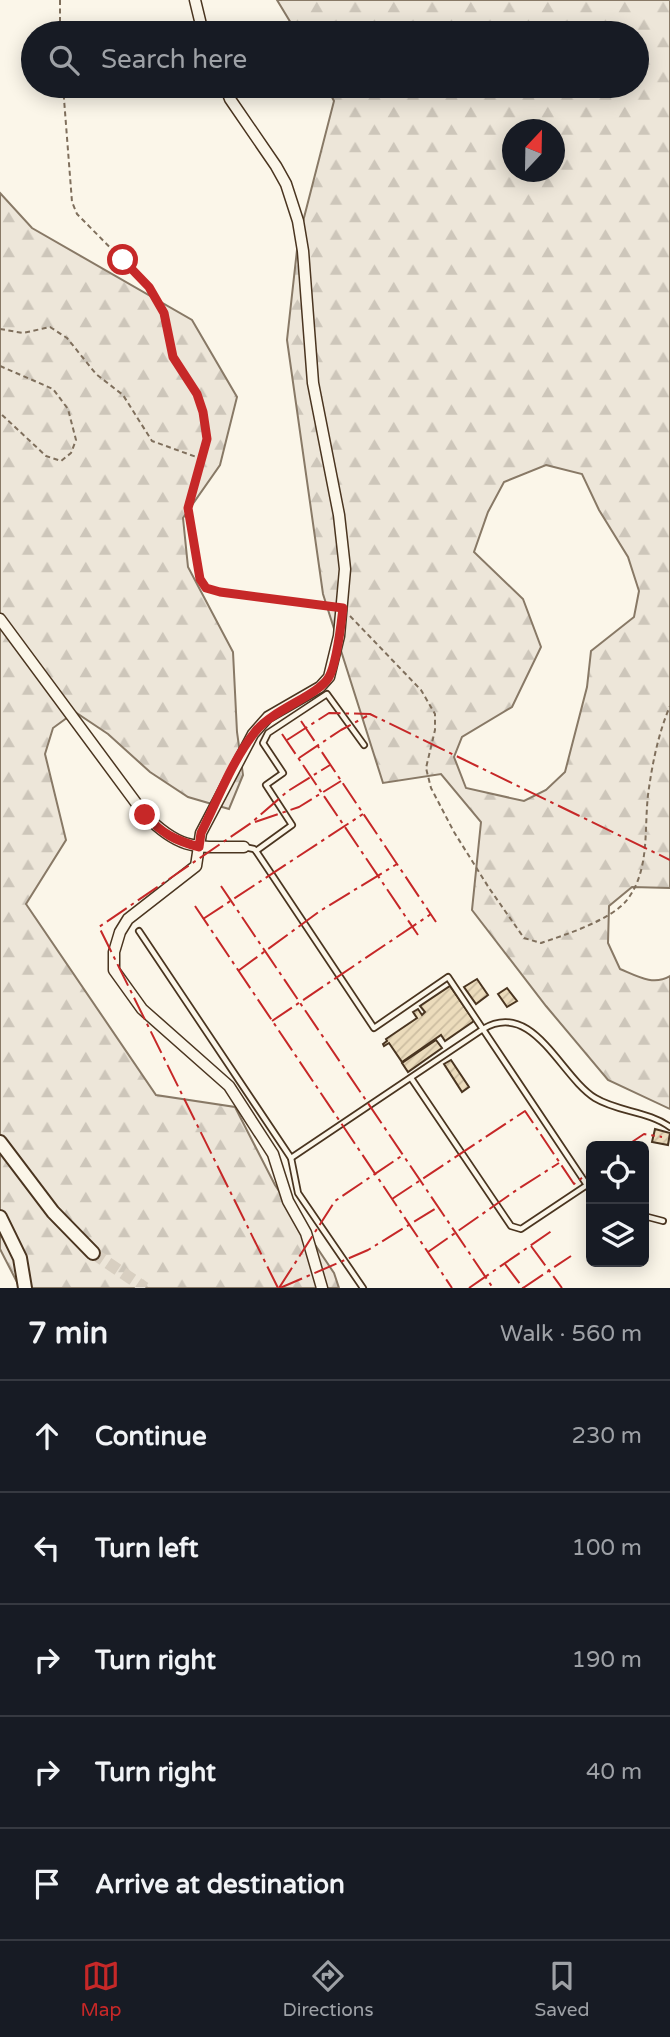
<!DOCTYPE html>
<meta charset="utf-8">
<style>
body{margin:0;font-family:"Varela Round",sans-serif;background:#20242c;color:#f1f3f6}
.controls{position:absolute;right:21px;bottom:21px;display:grid;overflow:hidden;border-radius:10px;box-shadow:0 4px 18px #0003}
.controls button{width:63px;height:63px;display:grid;place-items:center;padding:0;border:0;border-bottom:2px solid #363941;background:#171b24;color:#f1f3f6;font:35px sans-serif}
.compass{position:absolute;left:502px;top:119px;width:63px;height:63px;border-radius:50%;background:#171b24;box-shadow:0 4px 18px #0003;rotate:22deg}
.stop{position:absolute;width:21px;height:21px;margin:-16px;border:5px solid #c62828;border-radius:50%;background:#fff}
.stop.end{background:#c62828;border-color:#fff;box-shadow:0 2px 7px #0008}
.list{margin:0;padding:0;list-style:none}
h2{display:flex;justify-content:space-between;align-items:center;height:91px;margin:0;padding:0 28px;font-size:30px}
h2 small{font-size:23px;font-weight:400;color:#9ea1a6}
.list li{display:grid;grid-template-columns:46px 1fr auto;gap:21px;align-items:center;box-sizing:border-box;height:112px;padding:0 28px;border-top:2px solid #363941}
.list b{display:block;font-size:26px;white-space:nowrap}
.list em{font-size:23px;font-style:normal;color:#9ea1a6}
.icon{flex:none;width:38px;height:38px;fill:none;stroke:currentColor;stroke-width:2;stroke-linecap:round;stroke-linejoin:round}
.map{position:relative;flex:none;width:670px;height:1288px;overflow:hidden}
.search{position:absolute;background:#171b24;box-shadow:0 4px 18px #0003;left:21px;right:21px;top:21px;height:77px;display:flex;align-items:center;gap:18px;box-sizing:border-box;padding:0 24px;border-radius:38px;color:#9ea1a6;font-size:26px}
.sheet{height:651px;background:#171b24}
nav{display:flex;justify-content:space-around;align-items:center;box-sizing:border-box;height:98px;border-top:2px solid #363941;background:#171b24;font-size:19px;color:#9ea1a6}
nav a{display:grid;justify-items:center;gap:4px}
nav .on{color:#c62828}
.map>svg:first-child{display:block}
</style>
<div class="map">
<svg width="670" height="1288" viewBox="0 0 670 1288">
<defs>
<pattern id="forest-firs" width="22" height="20" patternUnits="userSpaceOnUse" patternTransform="scale(1.75)"><rect width="22" height="20" fill="#ede6d9"/><path d="M5 1l3.5 6h-7zM16 11l3.5 6h-7z" fill="#cdc6ba"/></pattern>
<pattern id="building-hatch" width="6" height="6" patternUnits="userSpaceOnUse" patternTransform="scale(1.75)"><rect width="6" height="6" fill="#ecdcbc"/><path d="M-1 1l2-2M0 6l6-6M5 7l2-2" fill="none" stroke="#ccbda1"/></pattern>
</defs>
<rect width="100%" height="100%" fill="#fbf6e9"/>
<g fill="url(#forest-firs)" stroke="#887966" stroke-width="2" fill-rule="evenodd">
<path d="M277,0H670V888L632,887L609,906L608,943L620,969C637,976 653,986 670,976V1109L608,1080L546,1006L472,910L481,822L441,774L383,783L323,594L287,340L298,241L334,101L326,86H637V33H297ZM512,130H554V172H512ZM546,465L582,474L599,510L628,557L639,591L634,617L591,651L587,687L565,772L546,790L524,801L466,788L454,757L462,737L512,707L541,647L523,599L474,552L488,512L504,482Z"/>
<path d="M0,193L32,228L192,320L237,397L220,465L183,518L188,567L233,652L237,732L243,775L229,809L188,797L150,772L108,734L75,712L53,728L45,754L66,840L26,904L156,1095L235,1107L275,1185L334,1273L339,1288H20L0,1249Z"/>
</g>
<g fill="url(#building-hatch)" stroke="#4a3520" stroke-width="2">
<path d="M477,979L488,995L476,1004L464,987Z"/>
<path d="M450,986L474,1021L445,1041L441,1035L402,1062L389,1043L384,1046L383,1044L387,1041L386,1039L417,1018L413,1012L418,1009L422,1015L425,1012L420,1006Z"/>
<path d="M507,988L517,1001L507,1007L498,994Z"/>
<path d="M436,1040L442,1048L408,1072L402,1063Z"/>
<path d="M451,1060L469,1087L462,1092L444,1064Z"/>
<path d="M655,1129L670,1133L668,1145L652,1142Z"/>
</g>
<g fill="none" stroke-linecap="round" stroke-linejoin="round">
<path stroke="#d8cfc1" stroke-width="12" stroke-dasharray="12 6" stroke-linecap="butt" d="M93,1253L145,1288"/>
<defs>
<g id="lane">
<path d="M244,847L254,849L256,851L374,1028L448,977L591,1191"/>
<path d="M256,851L292,825L266,785L283,773L263,743L268,733L327,694L364,745"/>
<path d="M139,931L291,1158L298,1193L363,1288"/>
<path d="M411,1078L511,1226L521,1229L587,1185"/>
<path d="M291,1158L483,1029C533,999 560,1076 595,1098C618,1112 648,1111 670,1127"/>
<path d="M644,1216L663,1221"/>
</g>
<g id="street">
<path d="M195,0L203,33"/>
<path d="M225,86L230,99L276,166L286,184L298,221L303,251L313,383L339,515L345,569L339,636L329,677L320,687L268,717L253,734L201,833L196,866L128,919L120,932L114,952V970L142,1009L229,1086L273,1154L288,1201L306,1233L322,1288"/>
<path d="M0,619L145,815C181,851 196,847 244,847"/>
</g>
<g id="secondary">
<path d="M0,1142L53,1212L93,1253"/>
<path d="M0,1217L20,1258L25,1288"/>
</g>
</defs>
<use href="#lane" stroke="#4a3520" stroke-width="8"/>
<use href="#street" stroke="#4a3520" stroke-width="13"/>
<use href="#secondary" stroke="#4a3520" stroke-width="16"/>
<g stroke="#7f6f5c" stroke-width="2" stroke-dasharray="5 3.5" stroke-linecap="butt">
<path d="M60,0V33"/>
<path d="M63,86L72,202L77,214L149,287L164,313L173,357L196,394L203,412L207,439L188,508L200,579L206,588L220,592L331,607"/>
<path d="M0,329L23,333L50,327L67,338L96,374L123,395L152,441L202,459"/>
<path d="M0,366L53,389L68,409L76,440L71,453L61,461L46,456L0,413"/>
<path d="M350,616L421,690L435,714V730L426,768L431,788L454,832L489,888L524,938L541,943C565,935 611,920 627,900C650,870 644,831 648,795C652,765 658,734 670,706"/>
</g>
<use href="#lane" stroke="#fbf6e9" stroke-width="4.5"/>
<use href="#street" stroke="#fbf6e9" stroke-width="10"/>
<use href="#secondary" stroke="#fbf6e9" stroke-width="12"/>
<g stroke="#c62828" stroke-width="2" stroke-dasharray="24 5 3.5 5" stroke-linecap="butt">
<path d="M301,721L436,922"/>
<path d="M282,734L418,935"/>
<path d="M287,740L329,713L370,714L670,860"/>
<path d="M299,758L341,730L367,716"/>
<path d="M255,822L299,807L341,781"/>
<path d="M221,886L493,1288"/>
<path d="M195,906L452,1288"/>
<path d="M203,919L363,814"/>
<path d="M238,971L320,911L397,864"/>
<path d="M272,1021L431,914"/>
<path d="M626,1146L644,1134L662,1137"/>
<path d="M392,1199L525,1111L574,1184L591,1171"/>
<path d="M531,1246L562,1288"/>
<path d="M428,1252L518,1189L559,1163"/>
<path d="M505,1264L523,1288"/>
<path d="M278,1288L99,927L251,823L288,791L330,765"/>
<path d="M279,1288L335,1201L403,1155"/>
<path d="M280,1288L368,1250L438,1207"/>
<path d="M469,1288L553,1230"/>
<path d="M523,1288L571,1256"/>
</g>
</g>
<g fill="none" stroke-linecap="round" stroke-linejoin="round">
<path stroke="#c62828" stroke-width="9" d="M123,260L149,287L164,313L173,357L197,394L203,412L207,439L188,508L200,579L206,588L220,592L343,608C341,625 337,663 329,677C318,696 273,709 255,732C233,759 217,801 201,833L199,847C174,840 163,834 145,815"/>
</g>
</svg>
<div class="controls">
<button><svg class="icon" aria-label="locate" viewBox="0 0 24 24"><circle cx="12" cy="12" r="6"/><path d="M12 2v4M12 18v4M2 12h4M18 12h4"/></svg></button>
<button><svg class="icon" aria-label="layers" viewBox="0 0 24 24"><path d="M12 4l9 5-9 5-9-5zM3 14l9 5 9-5"/></svg></button>
</div>
<svg class="compass" viewBox="-18 -18 36 36"><path d="M0-13l5 13h-10z" fill="#e53935"/><path d="M0 13l5-13h-10z" fill="#9ea1a6"/></svg>
<div class="stop" style="left:123px;top:260px"></div>
<div class="stop end" style="left:145px;top:815px"></div>
<div class="search"><svg class="icon" aria-label="search" viewBox="0 0 24 24"><circle cx="10" cy="10" r="6"/><path d="M15 15l6 6"/></svg>Search here</div>
</div>
<section class="sheet">
<h2>7 min<small>Walk · 560 m</small></h2>
<ul class="list">
<li><svg class="icon" aria-label="ahead" viewBox="0 0 24 24"><path d="M12 20V5M6 11l6-6 6 6"/></svg><div><b>Continue</b></div><em>230 m</em></li>
<li><svg class="icon" aria-label="left" viewBox="0 0 24 24"><path d="M17 20v-9H6M10 6l-5 5 5 5"/></svg><div><b>Turn left</b></div><em>100 m</em></li>
<li><svg class="icon" aria-label="right" viewBox="0 0 24 24"><path d="M7 20v-9h11M14 6l5 5-5 5"/></svg><div><b>Turn right</b></div><em>190 m</em></li>
<li><svg class="icon" aria-label="right" viewBox="0 0 24 24"><path d="M7 20v-9h11M14 6l5 5-5 5"/></svg><div><b>Turn right</b></div><em>40 m</em></li>
<li><svg class="icon" aria-label="arrive" viewBox="0 0 24 24"><path d="M6 21V4h12l-3 4 3 4H6"/></svg><div><b>Arrive at destination</b></div></li>
</ul>
</section>
<nav>
<a class="on"><svg class="icon" aria-label="map" viewBox="0 0 24 24"><path d="M3 6l6-2 6 2 6-2v14l-6 2-6-2-6 2zM9 4v14M15 6v14"/></svg>Map</a>
<a><svg class="icon" aria-label="directions" viewBox="0 0 24 24"><path d="M12 3l9 9-9 9-9-9zM9 14v-3h6M13 9l2 2-2 2"/></svg>Directions</a>
<a><svg class="icon" aria-label="saved" viewBox="0 0 24 24"><path d="M7 4h10v16l-5-4-5 4z"/></svg>Saved</a>
</nav>
